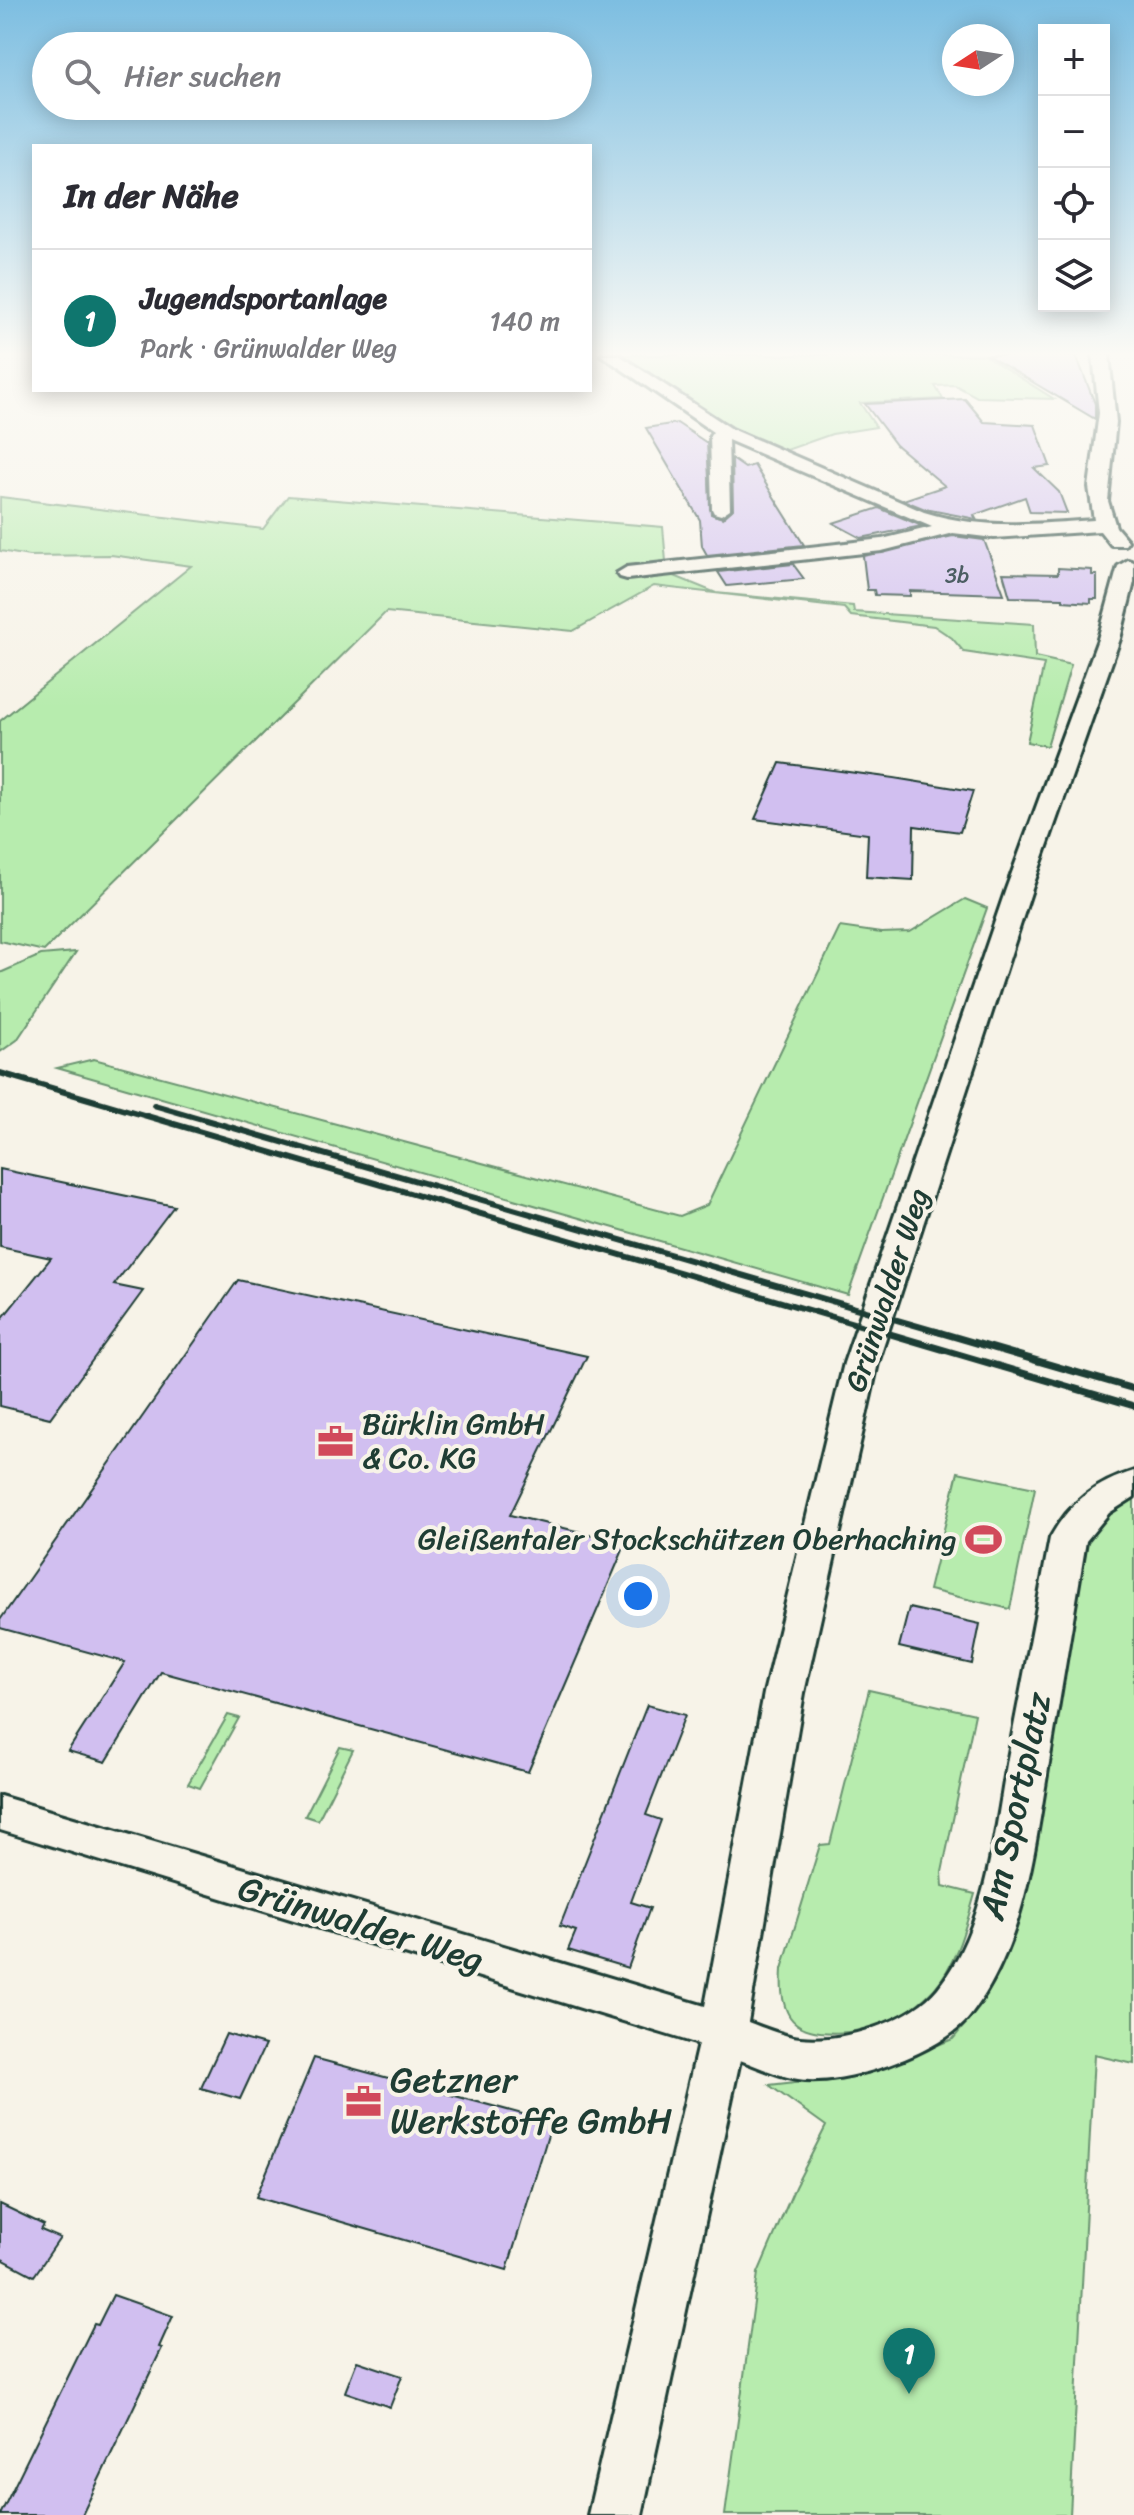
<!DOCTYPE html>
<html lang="de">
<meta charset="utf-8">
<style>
body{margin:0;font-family:Sriracha,sans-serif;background:#f7f7f7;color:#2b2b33}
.controls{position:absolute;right:24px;top:24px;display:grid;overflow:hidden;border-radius:0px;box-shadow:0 4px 20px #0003}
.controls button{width:72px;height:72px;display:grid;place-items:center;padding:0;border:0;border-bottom:2px solid #e1e1e2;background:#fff;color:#2b2b33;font:40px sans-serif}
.compass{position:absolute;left:942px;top:24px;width:72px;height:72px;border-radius:50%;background:#fff;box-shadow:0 4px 20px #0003;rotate:258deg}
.you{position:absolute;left:638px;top:1596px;width:28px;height:28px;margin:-20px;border:6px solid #fff;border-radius:50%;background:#1a73e8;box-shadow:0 0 0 12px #1a73e833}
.badge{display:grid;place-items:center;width:52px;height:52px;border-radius:50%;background:#0f766e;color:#fff;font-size:26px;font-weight:700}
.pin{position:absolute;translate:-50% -66px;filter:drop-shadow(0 2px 4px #0008)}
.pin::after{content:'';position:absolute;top:42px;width:28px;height:24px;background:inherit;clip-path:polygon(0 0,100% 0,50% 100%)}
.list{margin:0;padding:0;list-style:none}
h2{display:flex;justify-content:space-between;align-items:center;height:104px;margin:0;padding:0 32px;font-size:34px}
h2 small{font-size:26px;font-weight:400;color:#7c7c81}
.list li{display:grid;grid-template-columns:52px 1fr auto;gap:24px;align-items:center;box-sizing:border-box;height:144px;padding:0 32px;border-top:2px solid #e1e1e2}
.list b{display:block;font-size:30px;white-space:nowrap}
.list p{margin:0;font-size:26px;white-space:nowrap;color:#7c7c81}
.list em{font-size:26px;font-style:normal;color:#7c7c81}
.icon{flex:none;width:44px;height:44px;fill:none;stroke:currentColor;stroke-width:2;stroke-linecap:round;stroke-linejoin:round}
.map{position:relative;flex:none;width:1134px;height:2515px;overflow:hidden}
.search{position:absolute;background:#fff;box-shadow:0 4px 20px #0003;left:32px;top:32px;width:560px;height:88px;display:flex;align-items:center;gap:20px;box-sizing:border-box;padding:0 28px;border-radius:44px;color:#7c7c81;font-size:30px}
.panel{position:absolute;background:#fff;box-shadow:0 4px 20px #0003;left:32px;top:144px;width:560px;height:248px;border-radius:0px}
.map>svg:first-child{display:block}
</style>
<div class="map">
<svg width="1134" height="2515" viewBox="0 0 1134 2515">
<rect width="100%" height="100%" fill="#f7f3e8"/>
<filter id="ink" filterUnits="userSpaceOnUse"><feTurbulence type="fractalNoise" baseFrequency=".0125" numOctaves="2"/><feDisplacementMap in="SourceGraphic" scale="16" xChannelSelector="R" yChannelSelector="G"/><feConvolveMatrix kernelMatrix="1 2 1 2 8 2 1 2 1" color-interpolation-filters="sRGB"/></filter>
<g filter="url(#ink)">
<g fill="#b7ecae" stroke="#6b9471" stroke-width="2">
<path d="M615,355H984L1054,399L977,397L955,385L935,386L943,399L860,403L876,427L832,434L781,452L732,430Z"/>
<path d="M288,496L663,527L667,573L716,593L853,606L854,612L1034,624L1035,657L1071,665L1047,746L1027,742L1044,664L964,652L952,638L934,626L851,616L844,608L654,586L573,631L386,612L44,951L0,941V721L191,566L111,555L29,556L0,551V497L263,529Z"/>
<path d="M965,899L987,908L848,1295L57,1068L94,1059L680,1216L707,1205L840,927L881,933L910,932Z"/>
<path d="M76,952L17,1040L0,1052V973L41,955Z"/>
<path d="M958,1472L1035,1488L1010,1609L929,1590Z"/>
<path d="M1134,1496V2064L1094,2055L1070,2515H725L758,2273L795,2187L826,2126L769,2085L867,2074L953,2039L979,2008L999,1973L1023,1882L1081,1543L1102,1513Z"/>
<path d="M869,1690L975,1714L942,1872L943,1886L975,1894C966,1925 956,1965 934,1989C922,2002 904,2015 889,2022C866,2032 807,2042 790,2017C781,2003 781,1985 782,1969L820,1845L830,1844Z"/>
<path d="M228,1715L239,1718L200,1788L188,1784Z"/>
<path d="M340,1747L353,1750L318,1820L305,1816Z"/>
</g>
<g fill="#d1bff0" stroke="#1f3d34" stroke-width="2">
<path d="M987,355H1076L1095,404V419Z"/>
<path d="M965,399L984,422L1035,425L1050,466L1034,468L1059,492L1067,513L1030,512L1025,497L974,515L976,519L925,509L903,500L945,486L896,445L865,404Z"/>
<path d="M677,423L707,443L711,514L723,518L733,509L732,459L745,468L754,465L804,545L707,555L702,546L700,520L646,428Z"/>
<path d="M879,508L922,526L861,538L833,523Z"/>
<path d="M953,536L984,540L1004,594L910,591V596L875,595L874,590H867L863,556Z"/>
<path d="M793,564L804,579L727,586L718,572Z"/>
<path d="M1058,568L1092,570V575H1097V599H1091V603L1063,601V598L1010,597L1003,573L1058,574Z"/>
<path d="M780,763L894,778L973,791L960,832L914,826L913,880L866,877L868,834L755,819Z"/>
<path d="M0,1169L174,1206L114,1285L143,1291L50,1418L0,1406V1321L51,1258L0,1247Z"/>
<path d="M238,1280L587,1356L510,1515L626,1543L528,1772L161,1672L106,1762L68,1751L125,1662L0,1628V1620Z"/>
<path d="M909,1608L980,1624L972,1664L899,1647Z"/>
<path d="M647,1705L685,1715L646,1815L661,1820L631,1902L650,1908L628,1968L568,1950L576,1931L560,1926Z"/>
<path d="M226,2034L265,2045L240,2099L201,2088Z"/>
<path d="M314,2058L552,2122L507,2270L256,2197Z"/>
<path d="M0,2204L44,2225L41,2230L60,2238L34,2276L0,2258Z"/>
<path d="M113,2295L173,2316L159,2347L162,2348L82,2515H0L94,2324L98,2325Z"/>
<path d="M357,2361L402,2376L390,2407L345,2392Z"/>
</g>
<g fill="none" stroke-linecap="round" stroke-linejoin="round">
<defs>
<g id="minor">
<path d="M601,355H619L732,429L924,512C983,530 1033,524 1094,520L1089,487L1099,413L1093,355H1109L1116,422L1108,501L1116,527L1128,541L1125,545H1111L1100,531L994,538L953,533L882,551L627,579L620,577L617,573L627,567L882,539L932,527L728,440L730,509L721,515L714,513L712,509L710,436L713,432Z"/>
<path d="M1128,560L1134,562V582L1120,639L1032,889L878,1363L804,1693L748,2022C764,2028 783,2036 800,2038C842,2043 911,2022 938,1988C986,1928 995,1832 1008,1758C1022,1685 1036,1611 1050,1538C1070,1502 1095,1483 1134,1471V1497L1109,1513L1086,1541C1074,1613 1062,1685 1050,1757C1035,1844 1026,1943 970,2016C942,2053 843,2087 798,2079C778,2076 759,2067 740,2060L642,2515H588L698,2044L0,1830V1796L705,2006L764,1693L844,1363L1006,889L1098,639L1118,566Z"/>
</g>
</defs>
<use href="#minor" stroke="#1f3d34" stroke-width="6"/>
<use href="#minor" fill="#f7f3e8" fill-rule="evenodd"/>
<g stroke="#1f3d34" stroke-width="6">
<path d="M0,1073L887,1333"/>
<path d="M154,1105L942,1333"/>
</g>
<g stroke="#1f3d34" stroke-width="7">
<path d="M880,1331L1134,1406"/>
<path d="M935,1331L1134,1389"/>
</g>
</g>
</g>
<linearGradient id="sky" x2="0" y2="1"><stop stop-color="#7dbee1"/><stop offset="0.5" stop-color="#fbfaf5"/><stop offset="1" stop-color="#fbfaf5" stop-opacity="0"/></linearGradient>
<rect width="1134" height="707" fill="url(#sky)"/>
<defs>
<symbol id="office-bare" viewBox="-9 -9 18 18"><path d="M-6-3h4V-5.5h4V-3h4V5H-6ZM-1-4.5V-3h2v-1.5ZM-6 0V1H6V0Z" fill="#d1495b" stroke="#f7f3e8" stroke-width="2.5" paint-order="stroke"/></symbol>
<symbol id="stadium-bare" viewBox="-9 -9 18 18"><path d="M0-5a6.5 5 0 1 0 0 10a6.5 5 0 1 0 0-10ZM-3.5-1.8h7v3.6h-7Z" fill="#d1495b" stroke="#f7f3e8" stroke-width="2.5" paint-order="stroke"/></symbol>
</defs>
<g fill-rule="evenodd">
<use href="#office-bare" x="310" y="1416" width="51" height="51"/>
<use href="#stadium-bare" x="958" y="1514" width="51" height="51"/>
<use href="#office-bare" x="338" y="2076" width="51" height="51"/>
</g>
<g text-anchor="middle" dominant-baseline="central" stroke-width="8" stroke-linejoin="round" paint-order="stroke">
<g font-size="22" fill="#4c5e63">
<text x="957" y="575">3b</text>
</g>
<g font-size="30" fill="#1f3d34" stroke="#f7f3e8">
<text transform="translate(887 1290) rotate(-72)">Grünwalder Weg</text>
</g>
<g font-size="30" fill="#1f3d34" stroke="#f7f3e8" text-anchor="start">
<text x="362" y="1424">Bürklin GmbH<tspan x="362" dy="34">&amp; Co. KG</tspan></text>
<text x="957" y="1539" text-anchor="end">Gleißentaler Stockschützen Oberhaching</text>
</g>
<g font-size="36" fill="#1f3d34" stroke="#f7f3e8">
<text transform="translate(1015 1806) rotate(-78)">Am Sportplatz</text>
<text transform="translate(361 1924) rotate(17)">Grünwalder Weg</text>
</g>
<g font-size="36" fill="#1f3d34" stroke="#f7f3e8" text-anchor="start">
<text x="390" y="2080">Getzner<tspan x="390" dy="41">Werkstoffe GmbH</tspan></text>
</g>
</g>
</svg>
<div class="controls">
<button>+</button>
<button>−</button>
<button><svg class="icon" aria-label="locate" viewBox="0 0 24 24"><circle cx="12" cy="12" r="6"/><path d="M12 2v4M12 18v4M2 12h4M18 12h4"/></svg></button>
<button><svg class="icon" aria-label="layers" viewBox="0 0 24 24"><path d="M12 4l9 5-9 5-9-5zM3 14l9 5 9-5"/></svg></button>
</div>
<svg class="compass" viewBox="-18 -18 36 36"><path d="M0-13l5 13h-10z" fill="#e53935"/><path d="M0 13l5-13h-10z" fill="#7c7c81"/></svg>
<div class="you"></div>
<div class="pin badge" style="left:909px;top:2394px">1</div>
<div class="search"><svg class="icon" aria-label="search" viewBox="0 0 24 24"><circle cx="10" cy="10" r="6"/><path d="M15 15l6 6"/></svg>Hier suchen</div>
<section class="panel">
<h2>In der Nähe<small></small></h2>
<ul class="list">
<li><span class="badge">1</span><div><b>Jugendsportanlage</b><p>Park · Grünwalder Weg</p></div><em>140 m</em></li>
</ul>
</section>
</div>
